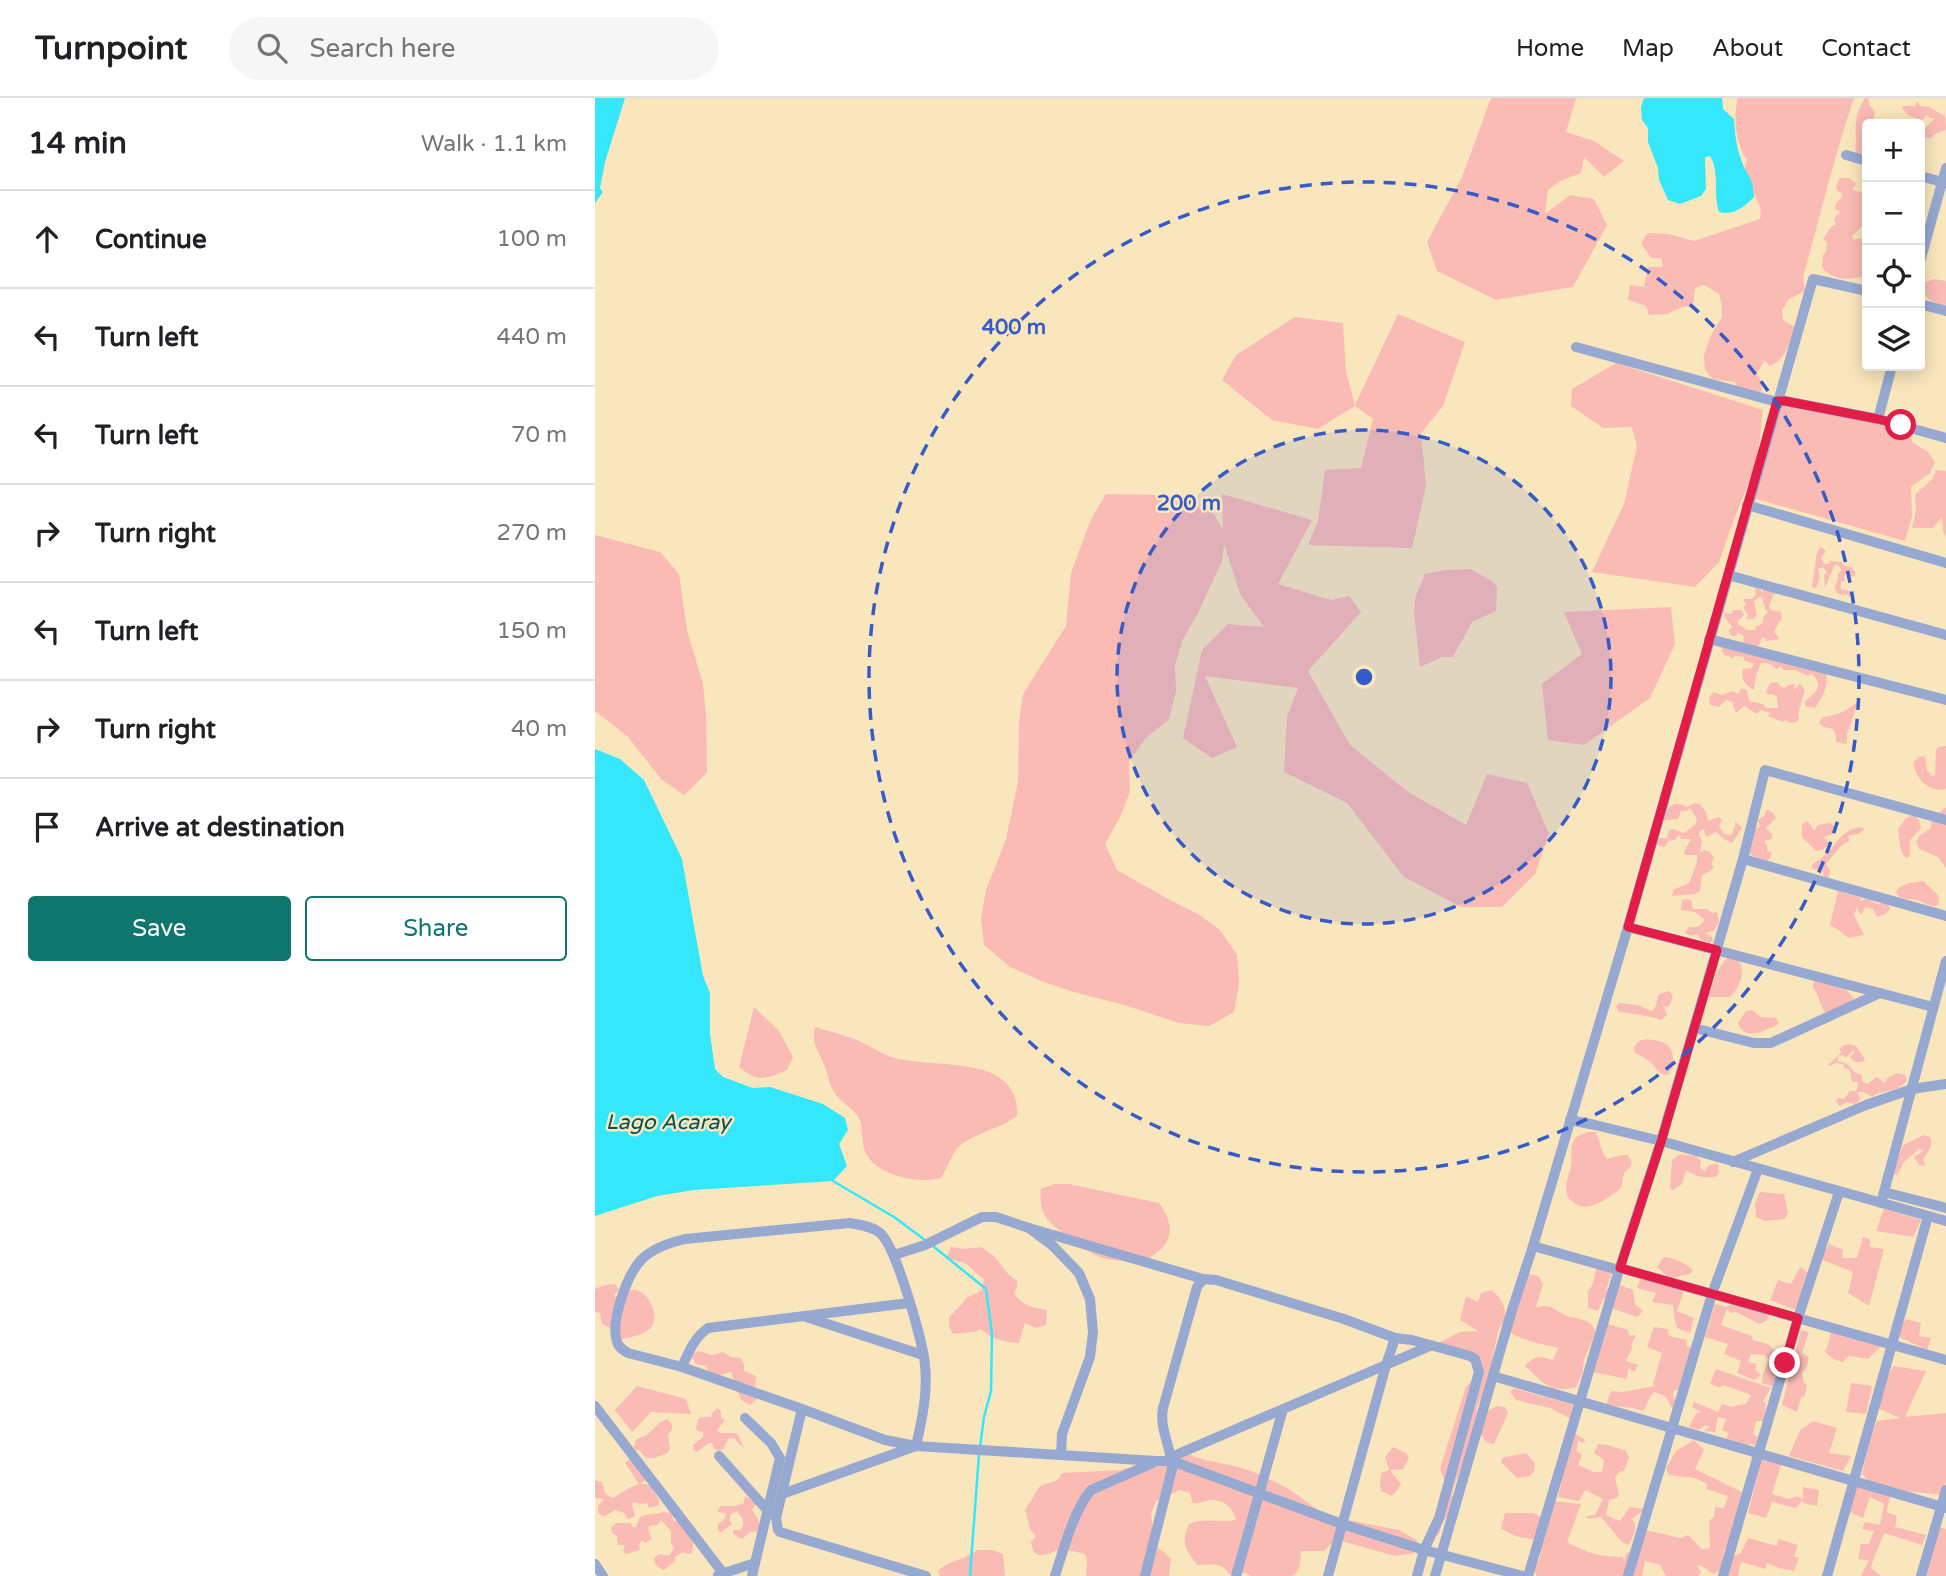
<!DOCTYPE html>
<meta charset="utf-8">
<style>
body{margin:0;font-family:"Varela Round",sans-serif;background:#f6f6f6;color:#202124}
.controls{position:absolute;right:21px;top:21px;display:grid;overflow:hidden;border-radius:7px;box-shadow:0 4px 18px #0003}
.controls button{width:63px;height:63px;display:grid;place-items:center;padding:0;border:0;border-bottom:2px solid #e0e0e0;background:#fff;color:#202124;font:35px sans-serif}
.stop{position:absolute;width:21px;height:21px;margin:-16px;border:5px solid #e11d48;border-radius:50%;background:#fff}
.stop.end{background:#e11d48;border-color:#fff;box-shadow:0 2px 7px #0008}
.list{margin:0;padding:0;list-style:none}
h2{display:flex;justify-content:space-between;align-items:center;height:91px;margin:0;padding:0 28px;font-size:30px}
h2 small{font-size:23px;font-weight:400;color:#757577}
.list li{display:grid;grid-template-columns:46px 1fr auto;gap:21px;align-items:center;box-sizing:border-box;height:98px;padding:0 28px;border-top:2px solid #e0e0e0}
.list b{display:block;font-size:26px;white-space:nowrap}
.list em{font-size:23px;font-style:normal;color:#757577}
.actions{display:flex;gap:14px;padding:21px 28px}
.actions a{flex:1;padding:16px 0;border:2px solid #0f766e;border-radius:7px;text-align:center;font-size:24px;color:#0f766e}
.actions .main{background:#0f766e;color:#fff}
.icon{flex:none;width:38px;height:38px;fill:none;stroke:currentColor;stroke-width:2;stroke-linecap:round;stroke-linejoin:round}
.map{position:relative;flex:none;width:1351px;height:1478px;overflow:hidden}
header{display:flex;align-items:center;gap:42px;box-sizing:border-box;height:98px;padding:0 35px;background:#fff;border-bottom:2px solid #e0e0e0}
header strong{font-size:33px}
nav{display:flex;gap:38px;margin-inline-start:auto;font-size:24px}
.search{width:490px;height:63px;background:#f6f6f6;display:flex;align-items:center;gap:18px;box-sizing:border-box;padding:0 24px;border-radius:38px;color:#757577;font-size:26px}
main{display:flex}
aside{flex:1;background:#fff}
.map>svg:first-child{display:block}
</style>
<header>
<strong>Turnpoint</strong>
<div class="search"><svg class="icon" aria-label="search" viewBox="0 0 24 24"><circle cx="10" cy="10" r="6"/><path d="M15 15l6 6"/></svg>Search here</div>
<nav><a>Home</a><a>Map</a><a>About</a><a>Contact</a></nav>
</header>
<main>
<aside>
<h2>14 min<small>Walk · 1.1 km</small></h2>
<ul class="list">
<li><svg class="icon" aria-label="ahead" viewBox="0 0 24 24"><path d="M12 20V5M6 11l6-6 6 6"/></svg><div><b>Continue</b></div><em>100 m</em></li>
<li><svg class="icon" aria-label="left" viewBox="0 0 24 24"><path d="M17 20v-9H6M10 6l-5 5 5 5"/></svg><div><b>Turn left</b></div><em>440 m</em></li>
<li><svg class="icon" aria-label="left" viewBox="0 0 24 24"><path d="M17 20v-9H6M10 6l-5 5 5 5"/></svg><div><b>Turn left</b></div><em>70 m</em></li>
<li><svg class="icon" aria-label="right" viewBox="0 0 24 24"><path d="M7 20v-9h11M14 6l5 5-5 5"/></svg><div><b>Turn right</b></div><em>270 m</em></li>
<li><svg class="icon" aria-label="left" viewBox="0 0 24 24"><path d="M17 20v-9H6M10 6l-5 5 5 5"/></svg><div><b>Turn left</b></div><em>150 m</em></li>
<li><svg class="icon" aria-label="right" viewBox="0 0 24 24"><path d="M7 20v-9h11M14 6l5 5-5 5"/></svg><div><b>Turn right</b></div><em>40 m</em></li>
<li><svg class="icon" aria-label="arrive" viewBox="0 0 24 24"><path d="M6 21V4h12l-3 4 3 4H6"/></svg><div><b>Arrive at destination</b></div></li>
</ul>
<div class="actions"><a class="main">Save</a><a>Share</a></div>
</aside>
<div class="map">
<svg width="1351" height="1478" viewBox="0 0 1351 1478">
<rect width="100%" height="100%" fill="#fae6bd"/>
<g fill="#fabbb4">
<path d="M896,0H981L971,34L999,43L1029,63L1009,79L989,59L986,75L965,83L953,92L950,116L975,97L999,101L1012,127L978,189L901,202L842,173L832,144L867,79Z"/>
<path d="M1143,0H1259C1239,59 1225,119 1208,179L1210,193L1194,201L1187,212L1188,222L1200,229C1195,245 1191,261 1175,268L1169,263L1162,275L1167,285L1166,295H1141L1140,284L1118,281L1110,272L1109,258L1115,239L1127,219V208L1124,196L1109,187L1100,190L1098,208L1087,209L1072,216L1054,217L1051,208L1033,202L1035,187L1049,189L1053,169H1068L1066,160H1056L1046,145L1053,135L1074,136L1099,143L1165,121C1171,100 1142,85 1152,62C1140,45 1138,19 1143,0Z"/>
<path d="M1270,0H1273L1274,6L1280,14L1277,26H1272V39L1270,42L1272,44V63L1261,57C1260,50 1261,45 1261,39C1260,22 1261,14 1270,0Z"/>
<path d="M1321,4H1323L1325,8L1334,9L1350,18L1351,32L1340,36L1336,40L1329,39L1330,30L1340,20H1335L1332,17L1327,22L1314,18L1307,10L1308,8H1320Z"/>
<path d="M1245,80H1254L1261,86L1257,92L1270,95L1268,114L1270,126L1257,138L1258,142L1270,139L1272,132V177C1256,182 1238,184 1227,169L1228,157L1231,154L1232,145L1228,141L1235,130L1241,126L1239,121L1245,114L1240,111L1241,105L1246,100L1247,95L1242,93L1241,88Z"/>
<path d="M1339,181L1351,183V209C1337,204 1329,201 1326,186Z"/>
<path d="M803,216L870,244L848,308L826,335L831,388L817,450L713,447L723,423L730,372L766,370L778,321L760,308L723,331L677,322L627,282L641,257L700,219L748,225L751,274L760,307Z"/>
<path d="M1021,265L1168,312L1162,364L1138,424L1124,464L1100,489L997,474L1029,406L1042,348L1037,329L1008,330L976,308L977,291Z"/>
<path d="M1187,297L1315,334L1317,344L1333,354L1340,364L1335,375L1316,389L1317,418L1310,443L1158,400Z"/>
<path d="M1341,372L1351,373V439L1348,433L1347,419L1338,430H1317L1321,413L1320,397L1338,380Z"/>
<path d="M511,396L560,397L617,413L628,432L627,396L717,422L683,486L736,502L754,498L766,514L713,573L755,647L813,694L871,727L892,676L932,685L954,736L940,776L907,809H866L809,779L752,705L689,674L692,619L703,590L610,578L642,649L617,660L588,640L607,552L633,526L669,529L645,496L629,446L627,463L602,517L588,541L580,567L581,593L574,621L550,641L534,664L535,694L525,719L510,746L522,772L575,802L603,816L625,832L642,857L644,886L639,914L614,928L584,925L529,907L475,893L444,882L415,869L389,847L386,821L391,792L411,741L423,684L424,624L428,596L471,528L476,475L496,421Z"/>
<path d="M0,437L65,454L84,476L92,532L108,586L111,616L112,675L89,697L67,682L32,638L0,613Z"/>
<path d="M1226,449L1231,453L1226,460L1229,466H1234L1235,463L1246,464L1250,468L1256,469L1261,475L1258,479L1251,476L1249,479L1250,483L1246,484V491L1256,493L1258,496L1254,499L1251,496L1246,497L1242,495L1241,491L1239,490L1243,481V476L1246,473L1245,469L1240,466L1230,490L1229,477L1232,475L1228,469L1223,471L1225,479L1221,490L1217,489L1222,454Z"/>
<path d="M875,471L897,483L902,489L901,513L877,524L858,559H847L825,569L819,514L820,500L830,476L850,472Z"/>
<path d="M1160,490L1166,492L1168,496V491L1183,493V496H1179L1174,508L1176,512L1186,514L1187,522L1184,524L1179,534L1184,539L1182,542L1171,543V541L1167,539L1163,549L1148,545L1149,538L1142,534V537L1138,539L1134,534L1135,530H1138L1129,518L1130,515L1137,516L1138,512H1146L1149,517L1143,523V526L1152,532H1161L1160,529L1167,526L1169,518L1173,514L1170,511L1167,500L1165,499L1159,503L1162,517L1158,521H1151L1153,517L1148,509L1151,507L1148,501H1157L1161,496Z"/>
<path d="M1076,509L1080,546L1055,600L989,647L953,642L947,586L987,556L969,514Z"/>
<path d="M1127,548L1230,573C1235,586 1228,599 1220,610L1210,608V603C1222,593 1229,588 1217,576L1213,578L1200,572H1188L1187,568L1181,571C1176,566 1173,564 1166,565L1161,578L1159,592C1150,587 1145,581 1148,571L1156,570L1159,566L1149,562V559L1141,558L1136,560L1133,557L1130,558L1127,554Z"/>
<path d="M1182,584L1186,589L1190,590L1193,587L1200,586L1199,592L1205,586L1210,592L1203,616L1204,621L1201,624L1196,625L1190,622L1188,624L1173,618L1175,615L1166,612L1162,616L1149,608L1141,615L1137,604L1131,602L1124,609L1115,607L1114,599L1119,594L1127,597L1138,593L1143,596L1146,590L1152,592L1154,603L1168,606L1171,610H1183L1182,599L1178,596L1174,597L1171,594L1175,585Z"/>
<path d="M1264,602L1252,636V646L1241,644V638L1238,631L1229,629L1224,625L1228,619C1241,618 1255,612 1264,602Z"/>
<path d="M1351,648V691C1334,695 1321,681 1318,665L1323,659L1330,658L1332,672L1337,678L1340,677L1341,652L1343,649Z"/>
<path d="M1100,705L1105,706L1111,714L1113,723L1124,719L1127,722L1124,728L1129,736L1136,737L1140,729V723L1147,730L1137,745L1129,741L1121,734L1111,739L1109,731L1105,733L1104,737L1107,743L1105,755L1109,752L1115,754L1119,760L1116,766L1119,769L1115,773L1107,777L1105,793L1100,796L1077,798L1078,792L1094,785C1097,776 1103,767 1102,757H1090L1089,754L1096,741H1086L1085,737L1083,738L1080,742L1073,743L1070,749L1061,747L1064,740H1072L1074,732L1078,731L1089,735L1100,727L1102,721L1095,710L1092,713H1086L1083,721L1067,723C1071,711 1078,700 1092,709Z"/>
<path d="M1349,710H1351V770L1343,759L1324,751L1321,744L1324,738L1336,730C1337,714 1343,720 1349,710Z"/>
<path d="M1172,711L1178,715L1181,720L1171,730L1177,736V741L1169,743L1172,748V753L1177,754L1175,761L1172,763L1156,757L1152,747L1155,733L1165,729L1163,722L1169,718Z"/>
<path d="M1319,717L1324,722L1326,730C1313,745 1315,738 1315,758L1311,760C1304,753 1304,741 1303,731L1311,720Z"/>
<path d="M1213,723L1219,733L1223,727L1235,725L1242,730L1238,736L1228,739L1234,745L1229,751L1221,753L1207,739V726Z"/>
<path d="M1266,729L1270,731L1263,736L1253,738L1255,743L1247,747L1231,766L1235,772L1234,779H1229L1227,772L1217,771V767L1229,758L1231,753L1236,751C1244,740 1252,730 1266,729Z"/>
<path d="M1328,783L1343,797L1344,805L1341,808C1333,808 1332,806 1325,803C1317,800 1310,803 1303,798L1301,794C1306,784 1318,785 1328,783Z"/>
<path d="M1243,793L1266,800L1265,804L1271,800L1282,806L1292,804L1295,811L1291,816L1282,819L1278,811L1270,809L1267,816H1265L1262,809L1259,817L1269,837L1253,840L1245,833L1235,827Z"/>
<path d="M1092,801L1096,802L1098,811H1112L1118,815L1122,814L1124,824L1119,833L1110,835L1117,839L1118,843L1115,845L1106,842L1102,836L1096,838L1090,835L1094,829H1103L1110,822L1100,814L1086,812L1087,802Z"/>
<path d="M1134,859L1141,861L1146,866C1149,879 1144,890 1135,899H1113C1119,886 1121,868 1134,859Z"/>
<path d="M1225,880L1251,891L1259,901C1245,907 1250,915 1230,914C1224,906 1225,898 1218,890L1219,883Z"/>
<path d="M1072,893L1075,894L1078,899L1074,908L1069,909L1072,917L1066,922C1057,918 1034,915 1024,914L1021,908L1024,905L1042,907L1057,913L1061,908L1063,897Z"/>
<path d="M159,909L184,933L198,959L192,972C170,981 164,985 144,969Z"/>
<path d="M1157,912L1166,919L1181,920L1184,926C1170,933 1149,944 1143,925L1151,913Z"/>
<path d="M220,929C235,934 252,937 266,944C278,949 288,957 300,960C340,971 426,955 422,1018C404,1032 370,1037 359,1055C354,1063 351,1072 346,1080C324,1086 279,1078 270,1053C265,1041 270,1028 262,1017C256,1009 245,1004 239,994C234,987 233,977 230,969C224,952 216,949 220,929Z"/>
<path d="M1051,941C1057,942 1064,942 1069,945C1081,951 1080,967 1073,977C1062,976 1062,970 1055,964C1051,960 1045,958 1040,955L1039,949L1044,943Z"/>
<path d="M1254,946L1261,948L1270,961L1269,963C1263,965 1259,965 1255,959L1259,955L1258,952L1251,960L1248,957L1244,958L1242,963C1249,964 1256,967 1259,974L1267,977V983L1272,986L1282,979L1290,985L1292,980L1302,975L1310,977L1312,983C1302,995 1287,991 1277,999L1269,994H1263L1265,1002C1258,1010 1257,1003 1250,1005C1248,1006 1247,1007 1245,1008L1241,1003L1243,1000L1249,1001L1255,993H1261L1263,989L1262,983L1257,984L1255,972L1249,970L1248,966L1241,965L1235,968L1233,967L1246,955L1245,951L1247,948Z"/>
<path d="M993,1034H1001C1006,1043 1005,1053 1012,1061L1026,1057H1033L1037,1064L1035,1070L1029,1075L1026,1090C1015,1099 992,1117 978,1104C973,1100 971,1096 971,1090C971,1082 974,1076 976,1069C978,1060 974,1049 979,1042C982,1037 988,1036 993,1034Z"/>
<path d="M1329,1037L1335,1039C1339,1047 1333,1054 1328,1061L1330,1068L1324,1067L1319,1059L1328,1053L1324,1051L1309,1064L1302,1077L1299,1076V1072L1308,1047Z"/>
<path d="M1085,1056L1101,1058L1106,1063L1105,1070L1110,1073L1114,1067L1123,1066L1124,1075L1120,1079C1115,1079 1108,1080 1103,1078C1098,1077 1097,1074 1091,1073L1087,1086L1078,1092L1075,1090L1077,1062Z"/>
<path d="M459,1086H474L564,1105C576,1122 581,1138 564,1153C560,1156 554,1161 550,1162C541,1164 521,1163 512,1161C498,1158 485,1148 474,1139C454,1125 443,1118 446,1091Z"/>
<path d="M1165,1094L1189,1096L1193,1115L1190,1121L1170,1123L1161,1119L1160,1106Z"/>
<path d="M1289,1111L1326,1122L1318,1139L1281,1133Z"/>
<path d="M1268,1139L1275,1141V1149L1289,1151L1274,1208L1253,1195L1258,1174L1225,1161L1234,1146L1248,1152L1247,1160H1262Z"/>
<path d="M356,1149L368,1151L386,1149L399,1158L414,1177L422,1183V1190L419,1195C426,1208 439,1209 452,1212L451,1227L441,1230L430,1225L424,1245C410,1244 396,1241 386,1231L379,1234L358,1236L354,1228V1219L368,1205L371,1200L386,1193L389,1181C382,1177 380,1173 375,1169C369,1163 358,1162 351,1161Z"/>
<path d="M1069,1159C1078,1159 1092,1166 1098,1172L1095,1176L1077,1180L1088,1183V1195L1082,1213L1099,1220L1095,1235L1082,1230L1079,1219L1078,1207L1057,1204L1061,1195L1042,1190L1045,1181L1073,1179L1062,1169Z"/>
<path d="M1002,1168L1017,1175L1010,1194L1018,1184L1038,1192L1040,1206L1048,1213L1042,1219L1016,1210L1008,1200L1003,1213L993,1210V1193L997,1188Z"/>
<path d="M1205,1169L1215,1176L1201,1212L1175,1202L1183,1182L1196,1186Z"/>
<path d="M934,1176L943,1178L948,1186L941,1209C958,1207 955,1209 968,1216C981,1223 995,1218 1001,1234L989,1262L987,1277L981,1289C956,1296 947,1284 930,1268C939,1257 945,1258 958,1262L963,1250C944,1245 917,1242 907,1225L903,1234L891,1291L882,1309L881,1324L867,1368L858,1391L856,1415L849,1422L843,1438L833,1430L846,1412L852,1390L845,1370L871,1289L885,1274L878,1260L843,1245L865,1234L883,1233L865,1222L871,1198L883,1204L886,1195L897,1192C905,1200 910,1205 910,1217Z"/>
<path d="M20,1186L24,1192L19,1197L22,1200C26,1198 33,1193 37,1192C53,1189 69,1223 52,1233C45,1238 33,1239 25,1242L15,1230L7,1226L5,1215L0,1214V1191L10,1187Z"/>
<path d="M1120,1206L1131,1209L1138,1206L1168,1214L1174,1218L1171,1223L1164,1226L1141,1214L1135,1215L1132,1211L1126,1227L1157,1238L1158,1242L1173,1246L1184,1257L1179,1289L1167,1285L1168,1276L1174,1262L1170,1257L1156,1256L1153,1264L1162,1266L1160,1271L1166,1277L1159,1282L1142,1275L1146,1263L1129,1256L1133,1246L1110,1239Z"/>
<path d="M1311,1221L1326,1225L1324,1238L1336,1240L1332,1252L1300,1237Z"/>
<path d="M1010,1225L1033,1232L1034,1238L1041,1237L1036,1248H1038L1031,1263L1043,1267L1039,1274L1033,1270L1032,1281L998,1274Z"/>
<path d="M1059,1229L1073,1231L1074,1238L1092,1242L1091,1248L1098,1250L1083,1292H1079L1078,1298L1083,1306L1077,1310L1070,1298L1059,1294C1052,1301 1053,1309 1048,1313L1038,1310L1011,1307L1016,1293L1028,1294L1060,1288L1058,1286L1067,1255L1052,1249Z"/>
<path d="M1206,1232L1214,1234L1207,1255L1214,1259L1212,1269L1207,1274L1209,1285L1212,1286L1210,1298L1206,1300L1202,1314L1187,1307Z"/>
<path d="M1236,1235L1286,1248L1273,1261L1254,1258L1248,1264L1238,1261L1227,1251L1231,1253Z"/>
<path d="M103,1253L117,1257L128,1254L136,1259L146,1260L149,1267V1273L161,1278L160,1290L162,1301L155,1307L146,1302L136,1274L123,1277L113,1273L111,1268L101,1266L96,1257Z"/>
<path d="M1298,1268L1331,1273L1310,1319L1351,1315V1384L1348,1397L1280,1390L1267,1376C1272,1358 1274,1340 1282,1323L1305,1320L1280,1309Z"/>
<path d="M1121,1271L1176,1290L1168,1303L1171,1306L1169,1323H1161L1158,1336L1166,1341L1162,1349L1156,1346L1150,1348L1131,1340L1134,1335L1127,1332L1131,1321L1123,1319L1120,1334L1109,1333L1115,1329L1110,1327L1104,1332L1094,1329L1101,1315L1106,1314L1097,1309L1099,1304L1123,1314L1127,1306L1138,1309L1142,1307L1151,1306L1156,1297L1128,1287L1125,1290L1115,1286Z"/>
<path d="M1256,1285L1277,1288L1271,1316L1251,1314Z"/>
<path d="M42,1288L91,1301L96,1316L56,1314L37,1334L20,1312Z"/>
<path d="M919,1290L978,1307L976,1321L955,1310L921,1302L915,1294Z"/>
<path d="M902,1308L910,1309L913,1315L899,1346L893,1345C883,1338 884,1323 892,1314C892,1313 902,1308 902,1308Z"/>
<path d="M122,1310L126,1313V1320L130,1322L122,1332L125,1335H139L143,1337L149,1351L139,1340H134L128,1351L123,1353L119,1350L117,1345H114L102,1354L99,1353L98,1347L108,1339V1334L103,1333L101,1331L103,1321L107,1319H116L117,1315Z"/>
<path d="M72,1321L77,1326V1331L73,1337L75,1350L73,1355L59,1360H51L45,1353L39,1351C41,1335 45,1343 53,1336C62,1329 60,1326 72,1321Z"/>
<path d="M1218,1323L1242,1330L1234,1355L1256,1358L1248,1373L1194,1358L1205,1332Z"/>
<path d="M980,1336L989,1341L990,1345L983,1343L982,1353L987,1357L983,1367L999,1374H1007L1009,1362L999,1355L1003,1346C1013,1346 1020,1350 1030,1352L1034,1359L1029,1373L1024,1374L1020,1380L1024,1396L1022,1400L1014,1402L1011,1417L1025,1423L1035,1409L1050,1411L1037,1421L1040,1425V1433L1034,1447L1027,1444L1006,1419L993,1421L991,1418L1000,1417L1008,1401L990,1392L984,1403L963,1399L969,1372Z"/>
<path d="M1099,1342L1109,1352L1100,1371L1147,1394V1406L1137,1427V1440L1129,1452L1128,1466L1125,1473L1118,1476L1107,1468L1102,1467L1106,1474L1103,1478H1071L1065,1467L1050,1463L1047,1478H942L939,1473L945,1459L946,1448L958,1403L986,1406L972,1444C994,1456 1004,1458 1028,1459L1029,1463L1031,1456L1047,1446L1050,1432L1086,1440L1093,1437L1107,1451L1115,1450L1114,1423L1119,1419L1120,1409L1129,1410L1133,1398L1111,1391L1112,1386L1100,1380L1074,1377L1071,1370L1081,1353Z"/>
<path d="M798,1349L811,1355L814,1360L808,1371L795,1372L806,1386L803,1391L797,1398L786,1393L785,1387L786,1375L794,1372L790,1359Z"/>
<path d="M931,1355L940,1365L939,1373L935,1378L922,1380L906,1364L907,1360Z"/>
<path d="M593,1356C615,1366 639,1365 661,1375C674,1381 689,1388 700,1395C712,1404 723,1413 737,1419L804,1432L823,1443L819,1455L800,1458L746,1443L738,1444L729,1453H706C705,1462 706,1474 697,1478H656L651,1475L634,1476C627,1463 615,1467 602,1467C591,1451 585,1446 594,1426C609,1419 625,1425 641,1422C639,1410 629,1401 615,1402C609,1403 605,1406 598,1405L595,1395L585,1392L561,1403L556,1416L561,1449L570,1455L576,1461L574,1478H491L492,1463L490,1456C481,1454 470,1450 460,1453C452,1456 453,1457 443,1457L438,1453L436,1444L441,1438L435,1431L430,1412L445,1388L463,1382L467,1375L526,1372L569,1358Z"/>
<path d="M35,1360L51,1382L45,1386H54L64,1402V1407L54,1410L52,1405L45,1406L38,1404L37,1407L40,1418L33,1421L29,1415L20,1412L10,1418H7L3,1414V1408L9,1401L0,1400V1382L8,1385L7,1388H9C8,1395 13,1398 18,1400L34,1390L44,1386L30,1365Z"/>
<path d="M1167,1361L1186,1367L1177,1396L1194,1401L1202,1398L1208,1401V1389L1224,1392L1222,1408L1208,1405V1402L1201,1410L1177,1404L1171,1420L1153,1415Z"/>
<path d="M1261,1389L1296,1397L1291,1414L1302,1418L1300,1429L1331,1437L1327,1447L1289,1435C1285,1447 1279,1458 1276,1470L1286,1478H1266L1274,1462L1263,1461L1266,1446H1274L1279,1433L1267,1431L1270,1424L1285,1427L1289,1406L1275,1399L1268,1420L1254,1414Z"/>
<path d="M150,1398L161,1405L157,1412L163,1421L165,1433L155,1434L147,1441L138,1436V1432H145L148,1428V1422L142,1413L136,1416L134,1422L137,1426L125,1435L123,1431V1426L129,1422L131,1416L123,1414V1412L126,1408H141L149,1405Z"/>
<path d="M68,1414L77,1415L78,1423L83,1422C90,1432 102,1442 97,1455L93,1456L88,1454L80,1459V1463L69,1472L66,1471L60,1466L59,1460L65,1456L74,1458L79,1450L76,1445V1433L66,1422L62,1427L54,1428L53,1431L57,1441L50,1445L47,1442L44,1446L45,1452L31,1456L28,1453L30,1447H24L22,1443V1438L17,1435L16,1430L21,1425H36L37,1429H41L45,1419C51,1415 60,1417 68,1414Z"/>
<path d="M910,1415H938L949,1420L943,1442L923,1439L906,1431Z"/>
<path d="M1344,1429L1351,1431V1478H1331Z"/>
<path d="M1153,1440L1182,1448L1183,1441L1203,1447L1199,1458L1204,1460L1199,1473L1184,1470L1172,1465L1171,1471L1146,1464L1143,1478H1132L1136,1459L1146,1455Z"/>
<path d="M382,1452H397L408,1456L410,1478H345L343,1473C354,1462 370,1462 382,1452Z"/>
</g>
<g fill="#34e7fa">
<path d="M0,0H30L10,64L5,90L8,94L0,105Z"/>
<path d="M1049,0H1127L1128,11L1139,21C1140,35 1141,48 1146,61C1151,78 1158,77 1159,99C1149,109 1139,118 1124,114C1118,96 1125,74 1115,58L1110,59L1111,91L1106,98L1085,106L1073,102L1064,82L1063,70L1053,44V30L1047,22L1046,9Z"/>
<path d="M0,651L25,661L49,682L87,761L108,878L115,895V936L120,971L128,979L158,990L175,989L228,1006L250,1020L253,1032L244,1046L252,1068L238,1083L99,1092L62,1098L0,1118Z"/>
</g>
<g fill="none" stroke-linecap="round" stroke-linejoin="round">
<g stroke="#34e7fa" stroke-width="2.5">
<path d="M238,1083L299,1119L330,1142"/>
<path d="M338,1148L391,1191L397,1236L396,1293L389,1319L385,1349"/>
<path d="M375,1478L384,1356"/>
</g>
<g stroke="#97a9d1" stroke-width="10">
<path d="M1251,57L1272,63"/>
<path d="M1325,78L1351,85"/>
<path d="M1325,164L1351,70"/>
<path d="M1325,206L1351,213"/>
<path d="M981,249L1182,304L1190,303L1283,321L1351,340"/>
<path d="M1283,321L1297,268"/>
<path d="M1152,407L1351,465"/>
<path d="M1133,477L1351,537"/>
<path d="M1114,541L1351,602"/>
<path d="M1148,761L1351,818"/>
<path d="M1033,829L1338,909"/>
<path d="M1099,930L1159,945H1176L1285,895"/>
<path d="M975,1022L1000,1027L1066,1043L1351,1123"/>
<path d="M1138,1064L1271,1007L1317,991L1351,986"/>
<path d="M1289,1094L1351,1110"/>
<path d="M1286,1105L1351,863"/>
<path d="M434,1130L608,1181L621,1182L749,1221L800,1240L817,1242L875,1258L880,1261L884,1274L844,1420L829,1452L822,1478"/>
<path d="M938,1148L1024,1172"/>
<path d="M299,1157L330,1147L387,1119H401L434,1130L458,1148L484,1175L495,1201L498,1234L495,1259L467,1336L466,1357"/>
<path d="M1025,1170L1351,1262"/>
<path d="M211,1219L328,1257"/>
<path d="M87,1269C94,1253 99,1240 113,1230L314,1205"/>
<path d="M898,1278L1351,1410"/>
<path d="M0,1308L128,1475L132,1478"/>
<path d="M207,1311L181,1420L183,1432L185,1434L331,1478"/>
<path d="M150,1320L176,1345L185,1360L157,1478"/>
<path d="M124,1358L173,1413"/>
<path d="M576,1359L835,1248"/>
<path d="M187,1396L321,1348C327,1322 333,1294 330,1267C328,1244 301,1148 285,1135C277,1128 265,1127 255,1125L90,1141C74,1145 58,1150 46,1162C32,1177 15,1224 22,1244C24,1250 28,1252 33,1255L87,1269L207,1311L290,1342L321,1348L561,1363H577L747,1426L829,1452L928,1478"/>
<path d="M0,1466L8,1478"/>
<path d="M123,1477L160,1465"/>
<path d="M460,1478C468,1453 479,1412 496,1392L558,1365"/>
<path d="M550,1478L577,1371C577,1350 564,1332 568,1310L602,1189L608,1181"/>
<path d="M641,1478L688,1311"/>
<path d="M733,1478L791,1267L800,1240"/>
<path d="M840,1478L917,1212L938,1148L1033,829L1218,181L1272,193"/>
<path d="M933,1478L1024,1172L1066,1043L1099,930L1148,761L1170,672L1351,722"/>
<path d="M1033,1478L1117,1196L1163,1071"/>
<path d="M1128,1478L1203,1220L1244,1094"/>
<path d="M1232,1478L1333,1118"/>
<path d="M1326,1478L1351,1392"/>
</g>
</g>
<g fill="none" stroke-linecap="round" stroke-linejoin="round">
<path stroke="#e11d48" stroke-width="9" d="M1190,1265L1203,1220L1025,1170L1066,1044L1122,852L1033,829L1182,303H1190L1283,321L1306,327"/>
</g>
<circle cx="769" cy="579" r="247" fill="#355bcb" fill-opacity=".12"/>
<g fill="none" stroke="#355bcb" stroke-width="3.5" stroke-dasharray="12 9">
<circle cx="769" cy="579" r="247"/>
<circle cx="769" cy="579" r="495"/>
</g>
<g text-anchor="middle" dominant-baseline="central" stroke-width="5" stroke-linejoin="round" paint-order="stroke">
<g font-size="21" font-style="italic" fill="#015057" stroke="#fae6bd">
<text x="73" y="1024">Lago Acaray</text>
</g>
</g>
<circle cx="769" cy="579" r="10" fill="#355bcb" stroke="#fae6bd" stroke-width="3.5"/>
<g font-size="21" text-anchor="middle" font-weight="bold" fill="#355bcb" stroke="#fae6bd" stroke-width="5" stroke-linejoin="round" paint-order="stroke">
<text x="419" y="236">400 m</text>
<text x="594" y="412">200 m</text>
</g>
</svg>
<div class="controls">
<button>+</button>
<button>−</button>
<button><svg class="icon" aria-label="locate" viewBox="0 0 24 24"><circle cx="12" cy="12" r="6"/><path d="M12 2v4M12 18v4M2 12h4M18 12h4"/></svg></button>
<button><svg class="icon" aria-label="layers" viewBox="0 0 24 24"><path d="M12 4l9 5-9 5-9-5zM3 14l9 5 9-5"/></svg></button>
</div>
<div class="stop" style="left:1306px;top:327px"></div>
<div class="stop end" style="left:1190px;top:1265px"></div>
</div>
</main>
